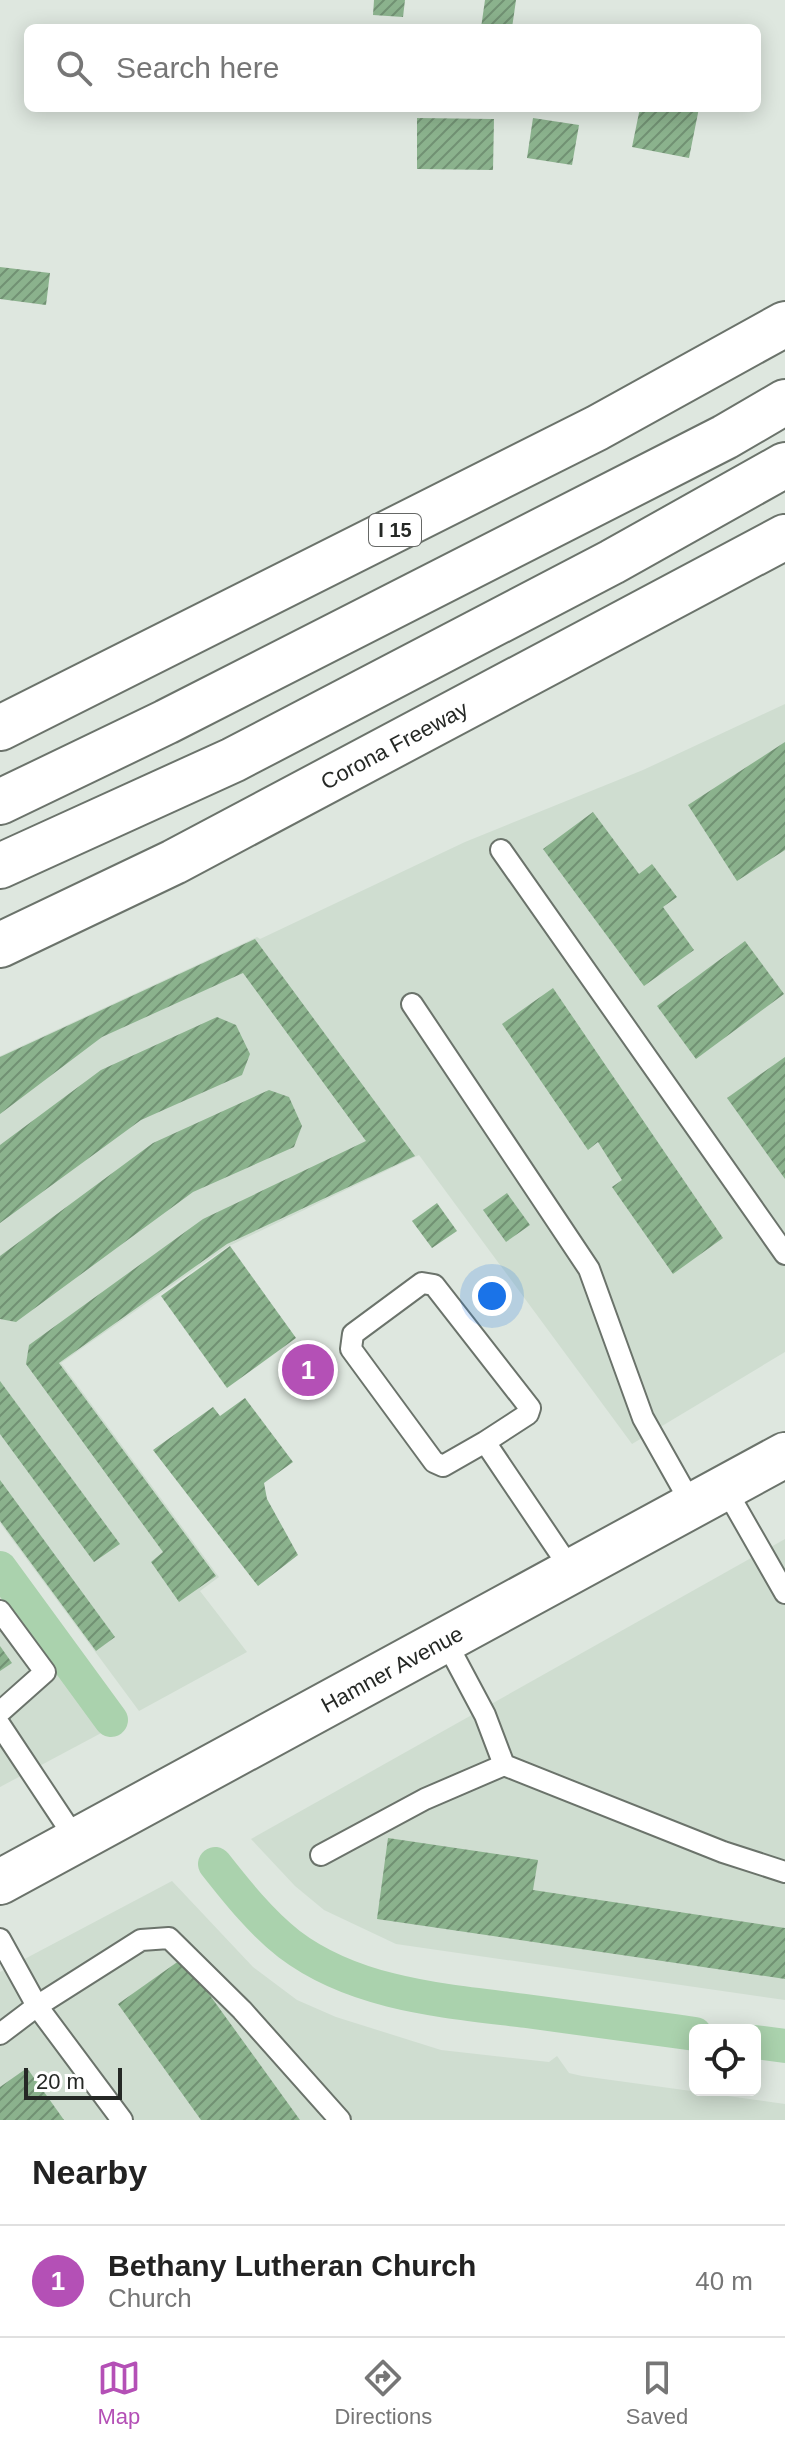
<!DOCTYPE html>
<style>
body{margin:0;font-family:Helvetica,sans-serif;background:#f6f6f6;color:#222}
.controls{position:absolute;right:24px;bottom:24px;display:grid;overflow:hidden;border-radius:12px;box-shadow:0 4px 20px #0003}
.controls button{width:72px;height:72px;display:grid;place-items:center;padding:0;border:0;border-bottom:2px solid #e0e0e0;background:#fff;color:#222;font:40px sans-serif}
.scale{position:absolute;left:24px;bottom:20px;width:98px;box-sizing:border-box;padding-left:8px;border:4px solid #252825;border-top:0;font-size:22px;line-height:28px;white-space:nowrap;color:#252825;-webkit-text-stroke:6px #fff;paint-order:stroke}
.you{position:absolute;left:492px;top:1296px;width:28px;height:28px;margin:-20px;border:6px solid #fff;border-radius:50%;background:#1a73e8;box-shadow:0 0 0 12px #1a73e833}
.badge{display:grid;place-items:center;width:52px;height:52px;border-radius:50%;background:#b450b6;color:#fff;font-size:26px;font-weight:700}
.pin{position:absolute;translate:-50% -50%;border:4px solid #fff;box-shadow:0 2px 8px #0006}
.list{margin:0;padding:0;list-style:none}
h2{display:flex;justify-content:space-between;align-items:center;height:104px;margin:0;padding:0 32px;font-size:34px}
h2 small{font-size:26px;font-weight:400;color:#767676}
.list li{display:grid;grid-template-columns:52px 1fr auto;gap:24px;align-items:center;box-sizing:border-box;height:112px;padding:0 32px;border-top:2px solid #e0e0e0}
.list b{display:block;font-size:30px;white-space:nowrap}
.list p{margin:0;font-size:26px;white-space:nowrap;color:#767676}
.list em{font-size:26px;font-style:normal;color:#767676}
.icon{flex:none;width:44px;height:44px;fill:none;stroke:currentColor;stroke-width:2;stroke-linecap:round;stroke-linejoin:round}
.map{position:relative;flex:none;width:785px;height:2120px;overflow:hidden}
.search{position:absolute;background:#fff;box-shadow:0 4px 20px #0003;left:24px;right:24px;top:24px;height:88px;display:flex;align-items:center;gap:20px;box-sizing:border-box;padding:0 28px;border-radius:12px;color:#767676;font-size:30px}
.sheet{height:216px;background:#fff}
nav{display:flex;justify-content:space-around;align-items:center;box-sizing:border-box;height:112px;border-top:2px solid #e0e0e0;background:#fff;font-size:22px;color:#767676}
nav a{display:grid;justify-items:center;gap:4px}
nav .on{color:#b450b6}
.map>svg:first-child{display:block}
</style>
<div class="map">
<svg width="785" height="2120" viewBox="0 0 785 2120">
<defs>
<pattern id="building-hatch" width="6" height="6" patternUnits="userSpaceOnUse" patternTransform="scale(2)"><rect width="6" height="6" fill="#8bb28d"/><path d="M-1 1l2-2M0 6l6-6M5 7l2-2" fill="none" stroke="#719173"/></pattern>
</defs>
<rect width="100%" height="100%" fill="#dee7df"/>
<g fill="#cfddd0">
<path d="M785,704V1352L632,1444L419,1155L227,1247L61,1363L219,1577L200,1591L247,1652L139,1711L0,1523V1056L257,937L260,939L465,842L643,770Z"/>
<path d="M785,1539V2000L396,1944L324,1910L295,1886L251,1839Z"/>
<path d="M0,1588L105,1731L0,1787Z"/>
<path d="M172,1881L253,1967L297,2000L336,2017L441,2050L549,2062L557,2056L569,2073L582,2076L785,2104V2120H0V1972Z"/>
</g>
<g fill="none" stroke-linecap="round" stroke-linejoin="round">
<g stroke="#aad2ad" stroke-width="34">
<path d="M0,1568L111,1720"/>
<path d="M215,1864C237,1892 261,1922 289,1944C356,1995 446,2001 526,2011C583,2019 639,2026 695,2034"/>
<path d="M755,2042L785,2046"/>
</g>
</g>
<g fill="url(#building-hatch)">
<path d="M374,0H405L403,17L373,15Z"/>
<path d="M485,0H516L512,28H481Z"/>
<path d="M640,108H699L689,158L632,147Z"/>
<path d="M417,118L494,119L493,170L417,169Z"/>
<path d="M533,118L579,125L572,165L527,158Z"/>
<path d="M0,267L50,273L46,305L0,299Z"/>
<path d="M785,742V850L737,881L688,805Z"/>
<path d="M593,812L639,874L652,864L677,897L663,907L694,950L644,986L543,849Z"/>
<path d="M255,939L415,1156L227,1244L59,1363L216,1576L179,1602L151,1562L163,1552L26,1364L29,1345L203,1219L366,1141L243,973L102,1037L0,1114V1057Z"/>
<path d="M745,941L784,994L696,1059L657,1006Z"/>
<path d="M553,988L723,1238L673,1274L612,1187L622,1180L598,1142L588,1150L502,1024Z"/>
<path d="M217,1017L236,1025L250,1054L242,1075L141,1120L0,1223V1145L101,1070Z"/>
<path d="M785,1057V1179L727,1098Z"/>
<path d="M269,1090L289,1097L302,1126L294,1147L193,1192L16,1322L0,1319V1256L153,1143Z"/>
<path d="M507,1193L530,1225L506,1242L483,1210Z"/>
<path d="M437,1203L457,1231L432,1248L412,1221Z"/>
<path d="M230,1246L296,1338L227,1388L161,1296Z"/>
<path d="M0,1381L120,1544L94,1562L0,1434Z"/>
<path d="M245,1398L293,1462L264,1483L267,1499L298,1555L258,1586L153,1450L213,1407L220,1416Z"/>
<path d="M0,1480L115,1637L96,1651L0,1521Z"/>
<path d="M0,1646L12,1663L0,1671Z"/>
<path d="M388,1838L538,1860L533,1890L785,1928V1979L377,1919Z"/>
<path d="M183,1958L300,2120H201L118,2004Z"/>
<path d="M27,2068L64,2120H0V2087Z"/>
</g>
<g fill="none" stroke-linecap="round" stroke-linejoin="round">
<defs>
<g id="lane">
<path d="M501,850L785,1254"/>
<path d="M412,1004L589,1269L643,1418L692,1505"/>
<path d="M485,1442L443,1466L434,1462L351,1349L353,1334L422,1283L434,1285L530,1408L528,1414L485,1442L572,1571"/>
<path d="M725,1488L785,1593"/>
<path d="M0,1611L45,1672L0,1712"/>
<path d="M445,1640L485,1715L504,1765L723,1852L785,1872"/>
<path d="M0,1725L77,1841"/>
<path d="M321,1855L425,1799L504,1765"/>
<path d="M0,1939L37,2006L0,2034"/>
<path d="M122,2120L37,2006L141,1940L169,1938L242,2010L340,2120"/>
</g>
<g id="primary">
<path id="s1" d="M0,1882L785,1455"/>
</g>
<g id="highway">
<path d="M0,728L597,428L785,324"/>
<path d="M0,802L166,722L725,437L785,402"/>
<path d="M0,866L233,760L612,562L785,465"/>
<path id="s2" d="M0,945L174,862L785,537"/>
</g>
</defs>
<use href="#lane" stroke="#6b736b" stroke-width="24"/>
<use href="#primary" stroke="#6b736b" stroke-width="48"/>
<use href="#highway" stroke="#6b736b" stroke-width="48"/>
<use href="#lane" stroke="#fff" stroke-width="20"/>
<use href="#primary" stroke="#fff" stroke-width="44"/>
<use href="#highway" stroke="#fff" stroke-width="44"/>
</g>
<g text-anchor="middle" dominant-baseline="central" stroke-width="7" stroke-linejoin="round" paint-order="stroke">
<rect fill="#fff" stroke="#666866" stroke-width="2" x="369" y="514" width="52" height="32" rx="6"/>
<g font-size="20" font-weight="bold" fill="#252825">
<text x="395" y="530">I 15</text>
</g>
<g font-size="22" fill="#252825" stroke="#fff">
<text stroke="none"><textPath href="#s2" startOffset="442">Corona Freeway</textPath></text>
<text stroke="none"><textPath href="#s1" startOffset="446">Hamner Avenue</textPath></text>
</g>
</g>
</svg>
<div class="controls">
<button><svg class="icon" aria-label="locate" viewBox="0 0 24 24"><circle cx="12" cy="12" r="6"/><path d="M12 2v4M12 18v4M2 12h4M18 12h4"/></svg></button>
</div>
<div class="scale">20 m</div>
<div class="you"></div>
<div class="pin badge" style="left:308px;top:1370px">1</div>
<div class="search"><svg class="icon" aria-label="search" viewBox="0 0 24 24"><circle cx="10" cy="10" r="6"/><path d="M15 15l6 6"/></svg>Search here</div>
</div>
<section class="sheet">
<h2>Nearby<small></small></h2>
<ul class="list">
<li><span class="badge">1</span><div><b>Bethany Lutheran Church</b><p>Church</p></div><em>40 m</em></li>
</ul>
</section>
<nav>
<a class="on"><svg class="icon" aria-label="map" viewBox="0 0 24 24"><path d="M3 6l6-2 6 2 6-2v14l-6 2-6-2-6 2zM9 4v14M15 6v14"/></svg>Map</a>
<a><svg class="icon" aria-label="directions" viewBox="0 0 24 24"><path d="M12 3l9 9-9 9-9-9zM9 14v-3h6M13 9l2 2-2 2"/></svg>Directions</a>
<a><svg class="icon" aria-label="saved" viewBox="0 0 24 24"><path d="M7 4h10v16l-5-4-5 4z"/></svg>Saved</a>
</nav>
